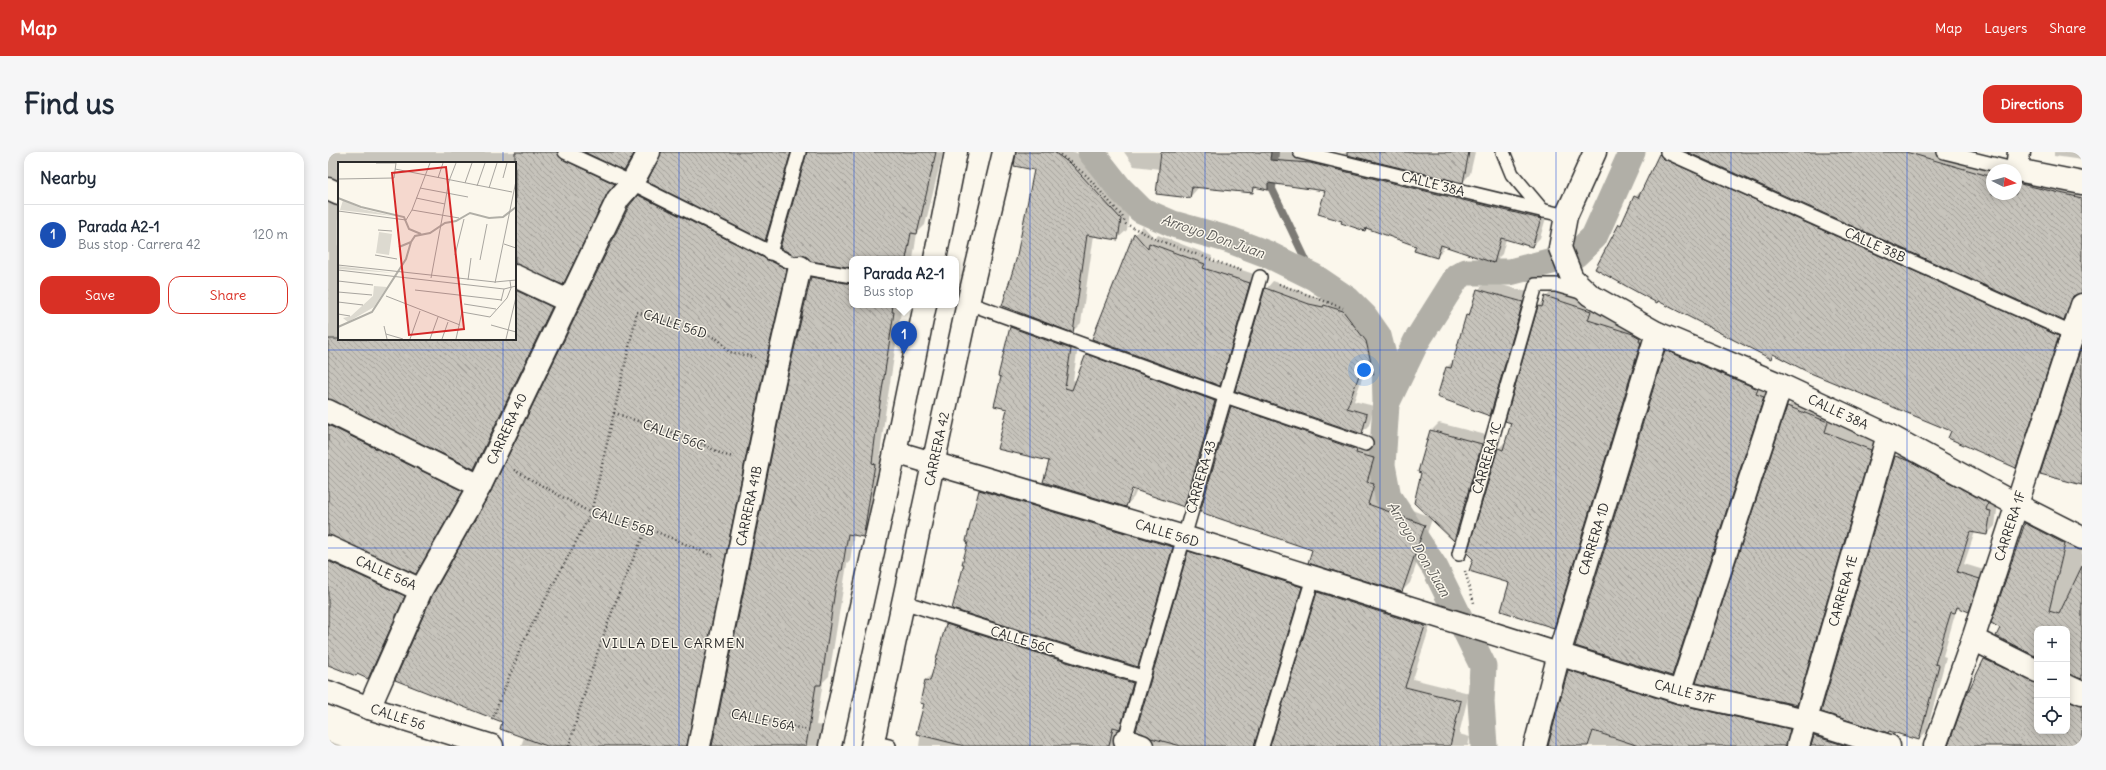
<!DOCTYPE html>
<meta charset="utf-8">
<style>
body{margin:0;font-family:Delius,sans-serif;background:#f6f6f7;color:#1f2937}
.controls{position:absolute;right:12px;bottom:12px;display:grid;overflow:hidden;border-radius:8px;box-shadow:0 2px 10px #0003}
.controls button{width:36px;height:36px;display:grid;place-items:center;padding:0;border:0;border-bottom:1px solid #e0e1e3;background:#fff;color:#1f2937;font:20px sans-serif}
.compass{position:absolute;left:1658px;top:12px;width:36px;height:36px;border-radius:50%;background:#fff;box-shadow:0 2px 10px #0003;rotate:96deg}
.you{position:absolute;left:1036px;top:218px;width:14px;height:14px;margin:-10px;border:3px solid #fff;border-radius:50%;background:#1a73e8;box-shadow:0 0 0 6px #1a73e833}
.badge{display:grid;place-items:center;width:26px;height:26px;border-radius:50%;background:#d93025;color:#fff;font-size:13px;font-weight:700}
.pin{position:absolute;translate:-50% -33px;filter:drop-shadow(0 1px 2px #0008)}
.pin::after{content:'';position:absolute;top:21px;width:14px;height:12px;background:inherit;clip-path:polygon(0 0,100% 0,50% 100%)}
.popup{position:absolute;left:521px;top:104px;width:110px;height:52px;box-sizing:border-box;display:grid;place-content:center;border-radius:8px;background:#fff;filter:drop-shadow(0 1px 3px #0005);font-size:13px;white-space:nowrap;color:#747a83}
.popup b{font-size:15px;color:#1f2937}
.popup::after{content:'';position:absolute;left:50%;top:100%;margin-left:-8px;border:8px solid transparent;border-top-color:#fff}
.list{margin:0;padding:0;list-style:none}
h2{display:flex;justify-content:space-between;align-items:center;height:52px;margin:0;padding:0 16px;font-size:17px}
h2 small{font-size:13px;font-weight:400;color:#747a83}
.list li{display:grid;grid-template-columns:26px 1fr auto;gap:12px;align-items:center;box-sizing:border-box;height:60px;padding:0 16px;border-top:1px solid #e0e1e3}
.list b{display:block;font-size:15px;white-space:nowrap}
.list p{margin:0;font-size:13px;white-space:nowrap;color:#747a83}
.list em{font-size:13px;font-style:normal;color:#747a83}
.actions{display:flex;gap:8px;padding:12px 16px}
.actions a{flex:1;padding:9px 0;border:1px solid #d93025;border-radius:12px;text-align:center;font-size:14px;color:#d93025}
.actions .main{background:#d93025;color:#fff}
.icon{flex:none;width:22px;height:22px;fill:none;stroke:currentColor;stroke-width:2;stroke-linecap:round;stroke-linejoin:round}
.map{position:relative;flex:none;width:1754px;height:594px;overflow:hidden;border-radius:12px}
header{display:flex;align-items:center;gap:24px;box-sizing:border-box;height:56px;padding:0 20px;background:#d93025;color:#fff}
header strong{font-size:19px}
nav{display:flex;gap:22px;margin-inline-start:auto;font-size:14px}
.intro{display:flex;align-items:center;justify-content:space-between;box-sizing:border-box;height:96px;padding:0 24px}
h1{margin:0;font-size:28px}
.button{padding:10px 18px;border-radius:12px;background:#d93025;color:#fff;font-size:14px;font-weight:700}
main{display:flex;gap:24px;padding:0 24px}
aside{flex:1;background:#fff;border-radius:12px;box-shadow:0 2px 10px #0003}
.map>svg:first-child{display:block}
</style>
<header>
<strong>Map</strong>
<nav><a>Map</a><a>Layers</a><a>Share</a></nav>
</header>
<div class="intro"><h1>Find us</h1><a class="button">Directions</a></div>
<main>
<aside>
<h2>Nearby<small></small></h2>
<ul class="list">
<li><span class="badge" style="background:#1a4fb4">1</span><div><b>Parada A2-1</b><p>Bus stop · Carrera 42</p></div><em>120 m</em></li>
</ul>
<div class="actions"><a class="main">Save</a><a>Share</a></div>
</aside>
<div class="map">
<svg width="1754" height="594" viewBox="0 0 1754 594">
<defs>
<pattern id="building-back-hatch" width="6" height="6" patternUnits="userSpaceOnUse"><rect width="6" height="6" fill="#c7c4bc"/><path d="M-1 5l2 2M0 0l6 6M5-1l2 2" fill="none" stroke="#a29f99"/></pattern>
</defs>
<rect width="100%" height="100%" fill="#fbf7ec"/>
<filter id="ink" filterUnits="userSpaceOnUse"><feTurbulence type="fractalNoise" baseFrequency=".025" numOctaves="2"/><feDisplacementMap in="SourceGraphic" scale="8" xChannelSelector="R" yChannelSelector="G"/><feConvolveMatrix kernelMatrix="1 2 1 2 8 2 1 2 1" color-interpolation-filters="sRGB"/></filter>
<g filter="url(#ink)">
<g fill="#0003" fill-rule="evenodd">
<path d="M0,0H244L294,23L287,32L243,123L235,132L187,111V11H11V28L0,24Z"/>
<path d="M258,0H310L296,18Z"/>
<path d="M334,0H468L445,79L437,87Z"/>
<path d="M480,0H615L597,73L589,81L585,107H524V115Z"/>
<path d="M701,0H747L756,6L801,58L799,78L790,86L766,83L753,171L745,179L689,108L707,18Z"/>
<path d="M796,0H979L1220,59L1212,86L1204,94L1178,87L1174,102L1166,110L1118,93L1109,105L1089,93L1039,76L1036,78L1015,69L998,38L946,31L939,37L930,35L924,40L871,35L862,45L832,17L806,14Z"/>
<path d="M1147,0L1142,22L1135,30L1013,1Z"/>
<path d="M1335,0L1739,176L1696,306L1687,315L1624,279L1447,202L1443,206L1292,73L1297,68L1307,45L1315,37Z"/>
<path d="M1361,0H1624L1664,18V42H1688V21L1754,37V141H1751L1743,160L1735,168Z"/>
<path d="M1726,0H1754V8L1726,4Z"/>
<path d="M319,35L466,109L370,594H193L196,585L175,569L164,340L311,44Z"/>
<path d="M0,38L11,43V187H187V125L232,147L154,308L146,316L0,246Z"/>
<path d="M815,74L827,87L830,83L884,104L883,108L929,123L900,224L892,232L765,187L807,82Z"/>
<path d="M492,117L524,123V153H574L557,263L552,303L554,304L543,375L535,384L526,382L522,409L519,412L501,524L495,530L488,573L495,574L491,594H385L483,125Z"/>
<path d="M945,129L989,145L1002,148L1005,146L1023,152L1046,181L1053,214L1045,221L1037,218L1026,249L1046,254L1041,273L1033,281L938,137Z"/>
<path d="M1159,129L1203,141L1170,254L1162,263L1110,244L1119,215L1126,208L1139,164L1144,159L1150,138Z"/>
<path d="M1226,136L1271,150L1268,160L1320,177L1234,466L1226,475L1183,430L1170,297L1178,289L1184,271L1211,154Z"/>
<path d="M691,167L751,188L745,228L749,229L759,203L767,194L895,241L865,345L856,354L809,338L806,345L798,354L723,308L680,256L674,224H671L683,175ZM805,332L807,333L803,345H800Z"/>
<path d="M1346,190L1444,237L1352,515L1344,523L1338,199Z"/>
<path d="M1469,246L1508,262L1505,271L1550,289L1477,542L1469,550L1369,530L1460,254Z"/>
<path d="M911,247L1053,299L1046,322L1054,324L1048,344L1102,365L1103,279L1111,271L1162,284L1134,380L1126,388L1104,367L1082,431L1074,439L985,397L903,255Z"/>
<path d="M0,260L142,331L96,412L88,421L0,382Z"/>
<path d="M1576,297L1670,351L1667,374L1659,382L1647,380L1636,412L1659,419L1648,451L1640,459L1632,455L1628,459L1615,504L1618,505L1599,579L1591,587L1568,304Z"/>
<path d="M661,330L853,386L818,506L809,514L642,389L652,338Z"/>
<path d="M1707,363L1754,388V527L1739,521V477H1709V505L1669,484L1673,475L1698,372Z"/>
<path d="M869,392L982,427L940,594H944L990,440L998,432L1105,465L1085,527L1141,541L1131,582L1142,585L1140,594H827L824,585L861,400Z"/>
<path d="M0,396L84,436L48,517L40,526L0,512Z"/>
<path d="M627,465L813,522L800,568L793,574V581L804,594H591L597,551L593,550L598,528L605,521L619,473Z"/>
<path d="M1666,499L1709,521V579H1739V534L1754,542V594H1621L1639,545L1657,507Z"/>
<path d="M1249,510L1470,569L1469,594H1221L1241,519ZM1245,519L1354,553V555L1245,521Z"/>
<path d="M1496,576L1537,594H1484L1487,584Z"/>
<path d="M0,589L15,594H0Z"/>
</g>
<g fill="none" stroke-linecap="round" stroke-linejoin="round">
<path stroke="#7b7a75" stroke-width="8" d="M947,0L944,37L986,125"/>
<g stroke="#b1afa7" stroke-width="27">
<path d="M763,0L792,37L813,58L845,72L902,88L939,102L986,125L1020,148L1036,164L1050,184L1057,211L1058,252L1054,313L1060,345L1107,416L1155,514L1153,550L1156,594"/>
<path d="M1060,248L1088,190L1129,125L1138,120H1182L1247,103L1266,85L1304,0"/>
</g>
</g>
<g fill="url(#building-back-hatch)" stroke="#2b2b2b">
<path d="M187,0H229L234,7L287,32L279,42L235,133L187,112Z"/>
<path d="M256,0H307L296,19Z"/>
<path d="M333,0H463L437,89L319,30Z"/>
<path d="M479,0H608L589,82L583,81L578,107H524V116L482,109L475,103L467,104L452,96Z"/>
<path d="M688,0H726L744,13L793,67L790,88L759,83L745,181L674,154L688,108L706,18L686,14Z"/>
<path d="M833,0H943L942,8L982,11L1213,67L1204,95L1173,86L1166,111L1113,93L1109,106L1086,99L1088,94L1038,76L1037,79L1013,71L1014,69L990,62L997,39L940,31V38L926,35L925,41L864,35L862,46L828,42Z"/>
<path d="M1019,0H1141L1135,31L1019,3Z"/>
<path d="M1359,0H1578L1664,25V42H1688V31L1754,46V141L1745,144L1736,169Z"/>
<path d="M1331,2L1336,7L1731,184L1688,316L1620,286L1623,279L1480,220L1445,202L1443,207L1330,149L1329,151L1267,117L1291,72L1293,73L1306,44L1310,46Z"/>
<path d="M310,43L459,117L434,226L359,594H219L172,577L174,570L67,528L104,444L163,339L301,54Z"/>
<path d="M806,81L820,97L821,91L877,112L875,116L922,131L892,234L764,187Z"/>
<path d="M483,125L524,132V153H565L564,160H566L549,271L544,311L547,312L536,381L535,385L520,382L514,419L512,418L507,438L493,533H488L478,594H384L458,232Z"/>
<path d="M937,136L981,152L995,155L996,153L1015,159L1038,189L1046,223L1033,218L1019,256L1039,262L1034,282L907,239Z"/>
<path d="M1149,137L1195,150L1162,264L1109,245L1118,215L1123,216L1138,163L1141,164Z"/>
<path d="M187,138L224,155L146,317L0,247V187H187Z"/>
<path d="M1217,144L1263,159L1260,168L1305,182L1312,186L1311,190H1313L1226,476L1173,459L1181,431L1141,419L1145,407L1139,401L1170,296L1175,298L1183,271L1177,269L1210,154L1214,155Z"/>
<path d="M682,175L743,197L737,236L744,238L758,202L887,249L856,355L804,337L798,355L715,330L721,309L669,297L679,257L666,254L673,225L670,224Z"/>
<path d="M1754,193V333L1712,322Z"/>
<path d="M1337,198L1430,237L1428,242L1436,245L1344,524L1247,494Z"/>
<path d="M903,254L1029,298L1028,301L1046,306L1039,330L1046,332L1040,352L1097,373L1074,440L980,411L984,398L872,360Z"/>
<path d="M1459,254L1500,270L1497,280L1543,298L1469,553L1368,531Z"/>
<path d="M0,273L135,339L88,422L0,383Z"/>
<path d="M1102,278L1154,292L1126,389L1086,351L1093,321L1090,320Z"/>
<path d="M1567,304L1582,309L1660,351L1658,358L1663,359L1659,383L1642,380L1629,420L1652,427L1641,460L1629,455L1627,461L1623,460L1607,512L1611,513L1591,588L1561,579L1560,581L1493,560Z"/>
<path d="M651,338L845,395L810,515L624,457L636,412H634L640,390L638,389Z"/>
<path d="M1697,371L1737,392L1721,459L1731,462L1754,414V527L1739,522V477H1709V505L1668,484L1672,476L1663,471Z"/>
<path d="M860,399L974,435L926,594H853L823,586L808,579Z"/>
<path d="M0,409L77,444L40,527L29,522L28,524L0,513Z"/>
<path d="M989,440L1097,474L1077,535L1133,549L1122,594H942Z"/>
<path d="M618,472L805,531L792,577L785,575L781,594H636L588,582L596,552L592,551L597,528L602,529Z"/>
<path d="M1656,507L1709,531V579H1739V548L1754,553V594H1620L1638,544Z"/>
<path d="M1240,518L1349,552L1462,577L1458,594H1311L1265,579L1260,594H1220Z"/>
<path d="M1486,584L1519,594H1483Z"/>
</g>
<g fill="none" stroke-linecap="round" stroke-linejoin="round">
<defs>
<g id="lane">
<path d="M237,0L304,31L472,115L524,124"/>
<path d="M972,0L1238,64"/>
<path d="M1175,0L1184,22L1215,59"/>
<path d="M1339,0L1750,184"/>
<path d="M1616,0L1689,18"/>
<path d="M442,101L471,0"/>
<path d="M640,151L897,244L1038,292"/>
<path d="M1131,402L1208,133H1228L1256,141"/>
<path d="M575,450L814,525"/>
<path d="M544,590L561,594"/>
<path d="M795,594L932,125"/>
<path d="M934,594L985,426"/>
</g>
<g id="street">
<path d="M1267,0L1238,64L1232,96L1244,126L1262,143L1329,181L1453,233L1560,283L1689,353L1754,386"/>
<path d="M1691,0L1689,18L1754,31"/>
<path d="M0,37L11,42"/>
<path d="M187,124L240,149"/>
<path d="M0,259L152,334"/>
<path d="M567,300L856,385L1352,540L1478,568L1561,594"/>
<path d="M0,395L93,438"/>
<path d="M1645,487L1709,519"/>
<path d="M1739,534L1754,541"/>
<path d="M0,540L41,556L164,594"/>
<path d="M1352,540L1453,233"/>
<path d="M41,556L93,438L152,334L290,47L304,31L321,0"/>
<path d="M797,588L814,594"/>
<path d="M371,594L446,229L472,115"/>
<path d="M1207,594L1231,502L1329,181"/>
<path d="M1470,594L1560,283"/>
<path d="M1607,594L1645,487L1754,153"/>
</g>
<g id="secondary">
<path d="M607,107L628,0"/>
<path d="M502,594L567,300L597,153"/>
<path d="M544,594L640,151L676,0"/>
</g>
</defs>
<use href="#lane" stroke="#2b2b2b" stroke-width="16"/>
<use href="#street" stroke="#2b2b2b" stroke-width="25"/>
<use href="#secondary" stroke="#2b2b2b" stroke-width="25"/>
<g stroke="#2b2b2b" stroke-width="2.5" stroke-dasharray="1 3" stroke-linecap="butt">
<path d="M729,0L759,24L794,64L798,72L830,88L914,119"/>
<path d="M951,132L1015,156"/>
<path d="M286,261L366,288L396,303L406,305"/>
<path d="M186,318L263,361L319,376L386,404"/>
<path d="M1137,419L1146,451"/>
<path d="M402,561L481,578"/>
<path d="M164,568L195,490L263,361L309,160L376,181L391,188L401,200L427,205"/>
<path d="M241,594C262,520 286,446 319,376"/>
</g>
<use href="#lane" stroke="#fbf7ec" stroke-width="13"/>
<use href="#street" stroke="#fbf7ec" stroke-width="22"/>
<use href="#secondary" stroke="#fbf7ec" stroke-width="22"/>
</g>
</g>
<path fill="none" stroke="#1d4ed8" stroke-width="1" stroke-opacity="0.55" d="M175,0V11M351,0V594M526,0V594M702,0V594M877,0V594M1052,0V594M1228,0V594M1403,0V594M1579,0V594M175,187V594M0,198H1754M0,396H1754"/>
<g text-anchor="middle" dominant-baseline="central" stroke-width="3" stroke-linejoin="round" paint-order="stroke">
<g font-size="13" fill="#2b2b2b" stroke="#fbf7ec">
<text transform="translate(1105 32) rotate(14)">CALLE 38A</text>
<text transform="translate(1547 93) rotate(24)">CALLE 38B</text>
<text transform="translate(347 172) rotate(18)">CALLE 56D</text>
<text transform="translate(1510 260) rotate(25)">CALLE 38A</text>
<text transform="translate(179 277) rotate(-65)">CARRERA 40</text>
<text transform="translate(346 283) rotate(20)">CALLE 56C</text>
<text transform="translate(609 297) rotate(-78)">CARRERA 42</text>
<text transform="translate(1159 306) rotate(-74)">CARRERA 1C</text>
<text transform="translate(873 325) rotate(-74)">CARRERA 43</text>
<text transform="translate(421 354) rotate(-78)">CARRERA 41B</text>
<text transform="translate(295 370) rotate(18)">CALLE 56B</text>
<text transform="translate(1682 374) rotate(-72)">CARRERA 1F</text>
<text transform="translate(839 381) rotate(17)">CALLE 56D</text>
<text transform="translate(1266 387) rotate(-73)">CARRERA 1D</text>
<text transform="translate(58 421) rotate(24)">CALLE 56A</text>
<text transform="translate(1515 439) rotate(-74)">CARRERA 1E</text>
<text transform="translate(694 488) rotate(17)">CALLE 56C</text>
<text transform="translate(1357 540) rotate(15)">CALLE 37F</text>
<text transform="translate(70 565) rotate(18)">CALLE 56</text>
<text transform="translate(435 568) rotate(12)">CALLE 56A</text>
</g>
<g font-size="14" font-style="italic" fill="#5a5956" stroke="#fbf7ec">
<text transform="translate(885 84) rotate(19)">Arroyo Don Juan</text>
<text transform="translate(1091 397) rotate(59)">Arroyo Don Juan</text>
</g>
<g font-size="14" letter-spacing="1" fill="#2b2b2b" stroke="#fbf7ec">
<text x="346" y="491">VILLA DEL CARMEN</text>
</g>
</g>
<g transform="translate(10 10)">
<rect width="178" height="178" fill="#fbf7ec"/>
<path d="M0,104L56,111L0,107Z" fill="#dddad0"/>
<path d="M5,38L24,47L55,54L2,48ZM41,70L54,72L51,93L38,91ZM36,124L49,125L36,145L10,160L5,156L13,154L35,134Z" fill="#dddad0"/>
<path fill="none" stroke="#b1afa7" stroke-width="2" d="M0,36L23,45L66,55L71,67L83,72M61,85L73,80M0,165L34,150L68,97L73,80L77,74L92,71L107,61L118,59L132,51L151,56L165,55L178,45"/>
<path fill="none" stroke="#a8a59f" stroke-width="1" d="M38,1H58M57,7L174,30M100,16L105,1M165,16L169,1M0,17L56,16L58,1M127,21L134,1M139,24L147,1M82,26L130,35M151,26L159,1M78,36L107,42M74,48L121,56M0,49L68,58L74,48L92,1M40,68L54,69M166,82L178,86M37,93L59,97M117,93L126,57M142,98L149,62M0,103L157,120L178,118M0,108L166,127L178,124M93,116L111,19L118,1M130,118L133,96M0,119L35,123M157,121L178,19M77,128L164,138M0,130L34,133M48,134L122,163M163,139L166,127M0,140L25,143M126,142L158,147M0,152L12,154M153,163L178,170M46,164L49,177M48,172L65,177M72,177L82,149M92,177L100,155M104,177L110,160M118,177L124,150L152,155L169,136L173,126L172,119M168,177L178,135"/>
<path fill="#d62828" fill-opacity="0.15" stroke="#d62828" stroke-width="2" d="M108,5L126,167L71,173L54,11Z"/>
<rect width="178" height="178" fill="none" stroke="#2b2b2b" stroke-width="2"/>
</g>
</svg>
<div class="controls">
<button>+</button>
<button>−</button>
<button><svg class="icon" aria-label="locate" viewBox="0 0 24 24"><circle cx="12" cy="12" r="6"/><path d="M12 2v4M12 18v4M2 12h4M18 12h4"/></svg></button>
</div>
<svg class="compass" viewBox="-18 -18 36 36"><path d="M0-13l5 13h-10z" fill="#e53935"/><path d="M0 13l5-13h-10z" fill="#747a83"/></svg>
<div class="you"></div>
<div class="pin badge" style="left:576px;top:202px;background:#1a4fb4">1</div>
<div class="popup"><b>Parada A2-1</b>Bus stop</div>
</div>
</main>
